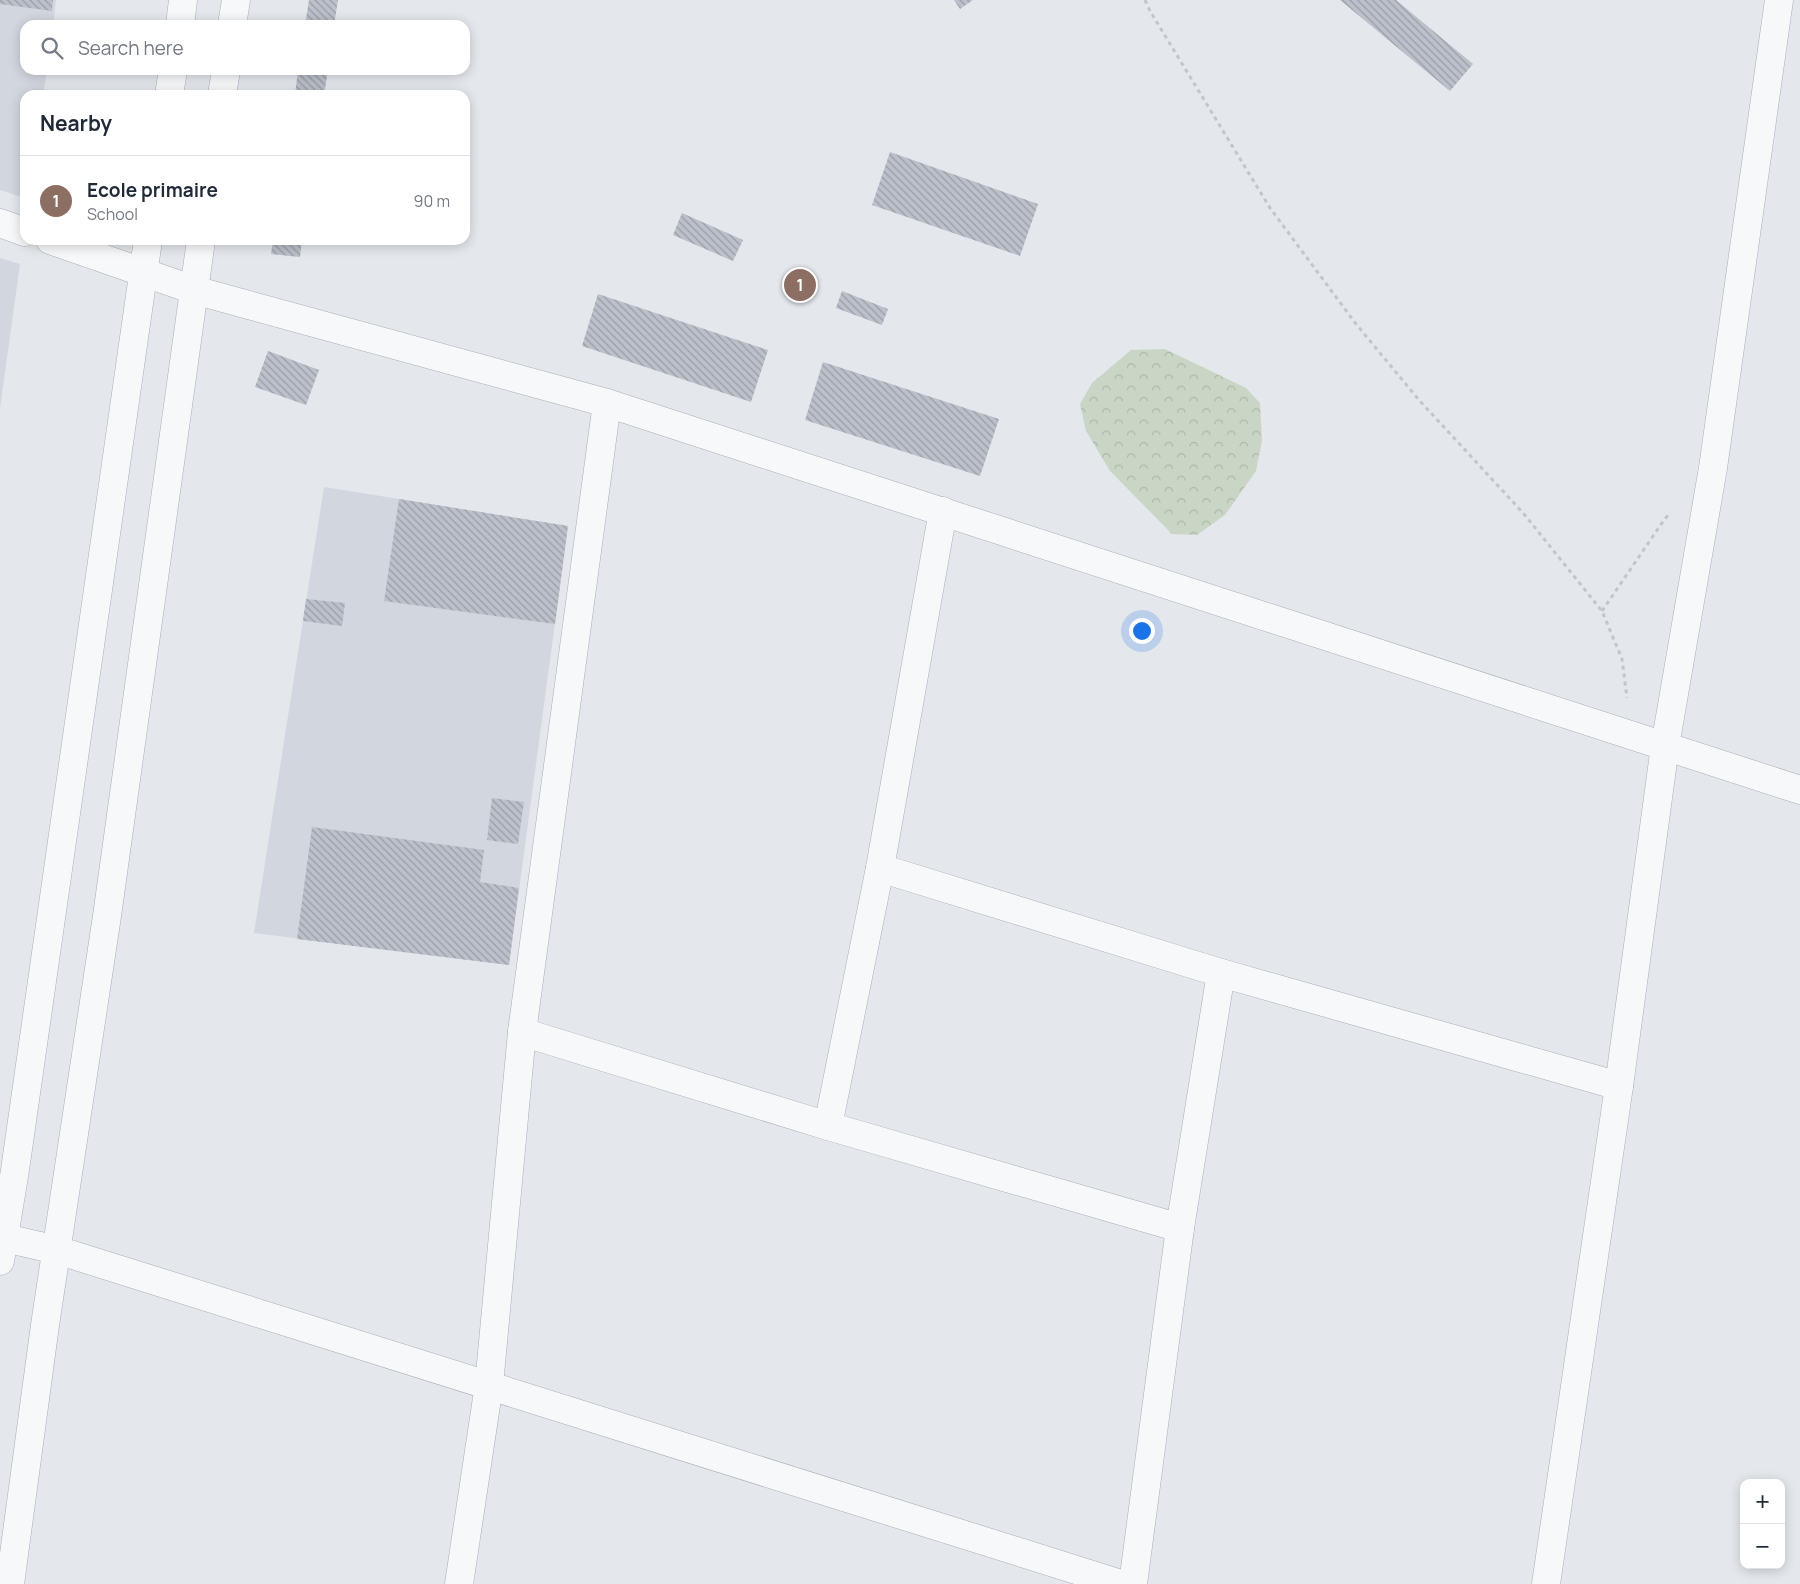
<!DOCTYPE html>
<meta charset="utf-8">
<style>
body{margin:0;font-family:Manrope,sans-serif;background:#f2f2f3;color:#1f2937}
.controls{position:absolute;right:15px;bottom:15px;display:grid;overflow:hidden;border-radius:10px;box-shadow:0 2px 12px #0003}
.controls button{width:45px;height:45px;display:grid;place-items:center;padding:0;border:0;border-bottom:1px solid #e0e1e3;background:#fff;color:#1f2937;font:25px sans-serif}
.you{position:absolute;left:1141px;top:630px;width:18px;height:18px;margin:-12px;border:4px solid #fff;border-radius:50%;background:#1a73e8;box-shadow:0 0 0 8px #1a73e833}
.badge{display:grid;place-items:center;width:32px;height:32px;border-radius:50%;background:#d1495b;color:#fff;font-size:16px;font-weight:700}
.pin{position:absolute;translate:-50% -50%;border:2px solid #fff;box-shadow:0 1px 5px #0006}
.list{margin:0;padding:0;list-style:none}
h2{display:flex;justify-content:space-between;align-items:center;height:65px;margin:0;padding:0 20px;font-size:21px}
h2 small{font-size:16px;font-weight:400;color:#747a83}
.list li{display:grid;grid-template-columns:32px 1fr auto;gap:15px;align-items:center;box-sizing:border-box;height:90px;padding:0 20px;border-top:1px solid #e0e1e3}
.list b{display:block;font-size:19px;white-space:nowrap}
.list p{margin:0;font-size:16px;white-space:nowrap;color:#747a83}
.list em{font-size:16px;font-style:normal;color:#747a83}
.icon{flex:none;width:28px;height:28px;fill:none;stroke:currentColor;stroke-width:2;stroke-linecap:round;stroke-linejoin:round}
.map{position:relative;flex:none;width:1800px;height:1584px;overflow:hidden}
.search{position:absolute;background:#fff;box-shadow:0 2px 12px #0003;left:20px;top:20px;width:450px;height:55px;display:flex;align-items:center;gap:12px;box-sizing:border-box;padding:0 18px;border-radius:15px;color:#747a83;font-size:19px}
.panel{position:absolute;background:#fff;box-shadow:0 2px 12px #0003;left:20px;top:90px;width:450px;height:155px;border-radius:15px}
.map>svg:first-child{display:block}
</style>
<div class="map">
<svg width="1800" height="1584" viewBox="0 0 1800 1584">
<defs>
<pattern id="forest-crowns" width="20" height="18" patternUnits="userSpaceOnUse" patternTransform="scale(1.25)"><rect width="20" height="18" fill="#c9d6c5"/><path d="M2 6a3 3 0 1 1 6 0M12 15a3 3 0 1 1 6 0" fill="none" stroke="#adb8ab"/></pattern>
<pattern id="building-back-hatch" width="6" height="6" patternUnits="userSpaceOnUse" patternTransform="scale(1.25)"><rect width="6" height="6" fill="#bbc0ca"/><path d="M-1 5l2 2M0 0l6 6M5-1l2 2" fill="none" stroke="#989da6"/></pattern>
</defs>
<rect width="100%" height="100%" fill="#e4e7ec"/>
<g fill="#d2d6de">
<path d="M0,0H56L53,25H25V70H47L43,95H25V198L0,190Z"/>
<path d="M0,258L20,264L0,408Z"/>
<path d="M324,487L568,526L509,965L254,933Z"/>
</g>
<path fill="url(#forest-crowns)" d="M1165,349L1246,388L1260,403L1262,441L1256,471L1225,515L1197,535L1172,534L1110,471L1086,431L1080,404L1092,383L1131,350Z"/>
<g fill="url(#building-back-hatch)">
<path d="M0,0H53L52,11L0,4Z"/>
<path d="M309,0H338L334,25H305Z"/>
<path d="M954,0H973L960,9Z"/>
<path d="M1340,0H1396L1473,64L1450,91Z"/>
<path d="M298,70H328L324,95H295Z"/>
<path d="M890,152L1038,204L1020,256L872,205Z"/>
<path d="M682,213L743,240L733,261L673,235Z"/>
<path d="M273,240H302L300,257L271,254Z"/>
<path d="M842,291L888,309L882,325L836,308Z"/>
<path d="M598,294L768,350L751,402L582,346Z"/>
<path d="M268,351L319,370L306,405L255,387Z"/>
<path d="M823,362L999,419L980,476L805,420Z"/>
<path d="M399,499L568,526L555,624L384,601Z"/>
<path d="M306,599L345,603L342,626L303,621Z"/>
<path d="M492,798L524,802L518,844L487,840Z"/>
<path d="M312,827L484,850L480,882L519,888L509,965L297,939Z"/>
</g>
<g fill="none" stroke-linecap="round" stroke-linejoin="round">
<defs>
<g id="minor">
<path d="M0,223L25,232"/>
<path d="M50,240L194,290L607,403L1800,790"/>
<path d="M880,868L1221,973L1619,1086"/>
<path d="M522,1032L828,1126L1180,1228"/>
<path d="M828,1126L880,868L943,511"/>
<path d="M0,1237L57,1250L1121,1584"/>
<path d="M459,1584L489,1385L522,1032L607,403"/>
<path d="M1133,1584L1180,1228L1221,973"/>
<path d="M1546,1584L1619,1086L1665,746L1713,468L1779,0"/>
</g>
<g id="tertiary">
<path d="M180,25L183,0"/>
<path d="M232,25L236,0"/>
<path d="M169,95L173,70"/>
<path d="M222,95L226,70"/>
<path d="M0,1261L15,1170L148,240"/>
<path d="M10,1584L45,1325L107,916L201,240"/>
</g>
</defs>
<use href="#minor" stroke="#a9aeb7" stroke-width="29"/>
<use href="#tertiary" stroke="#a9aeb7" stroke-width="29"/>
<g stroke="#c2c5cb" stroke-width="3" stroke-dasharray="4 4" stroke-linecap="butt">
<path d="M1145,0L1150,11L1270,208L1356,324L1419,400L1524,514L1602,611L1622,659L1627,698"/>
<path d="M1602,611L1664,520L1670,513"/>
</g>
<use href="#minor" stroke="#f7f8fa" stroke-width="28"/>
<use href="#tertiary" stroke="#f7f8fa" stroke-width="28"/>
</g>
</svg>
<div class="controls">
<button>+</button>
<button>−</button>
</div>
<div class="you"></div>
<div class="pin badge" style="left:800px;top:285px;background:#8d6e63">1</div>
<div class="search"><svg class="icon" aria-label="search" viewBox="0 0 24 24"><circle cx="10" cy="10" r="6"/><path d="M15 15l6 6"/></svg>Search here</div>
<section class="panel">
<h2>Nearby<small></small></h2>
<ul class="list">
<li><span class="badge" style="background:#8d6e63">1</span><div><b>Ecole primaire</b><p>School</p></div><em>90 m</em></li>
</ul>
</section>
</div>
